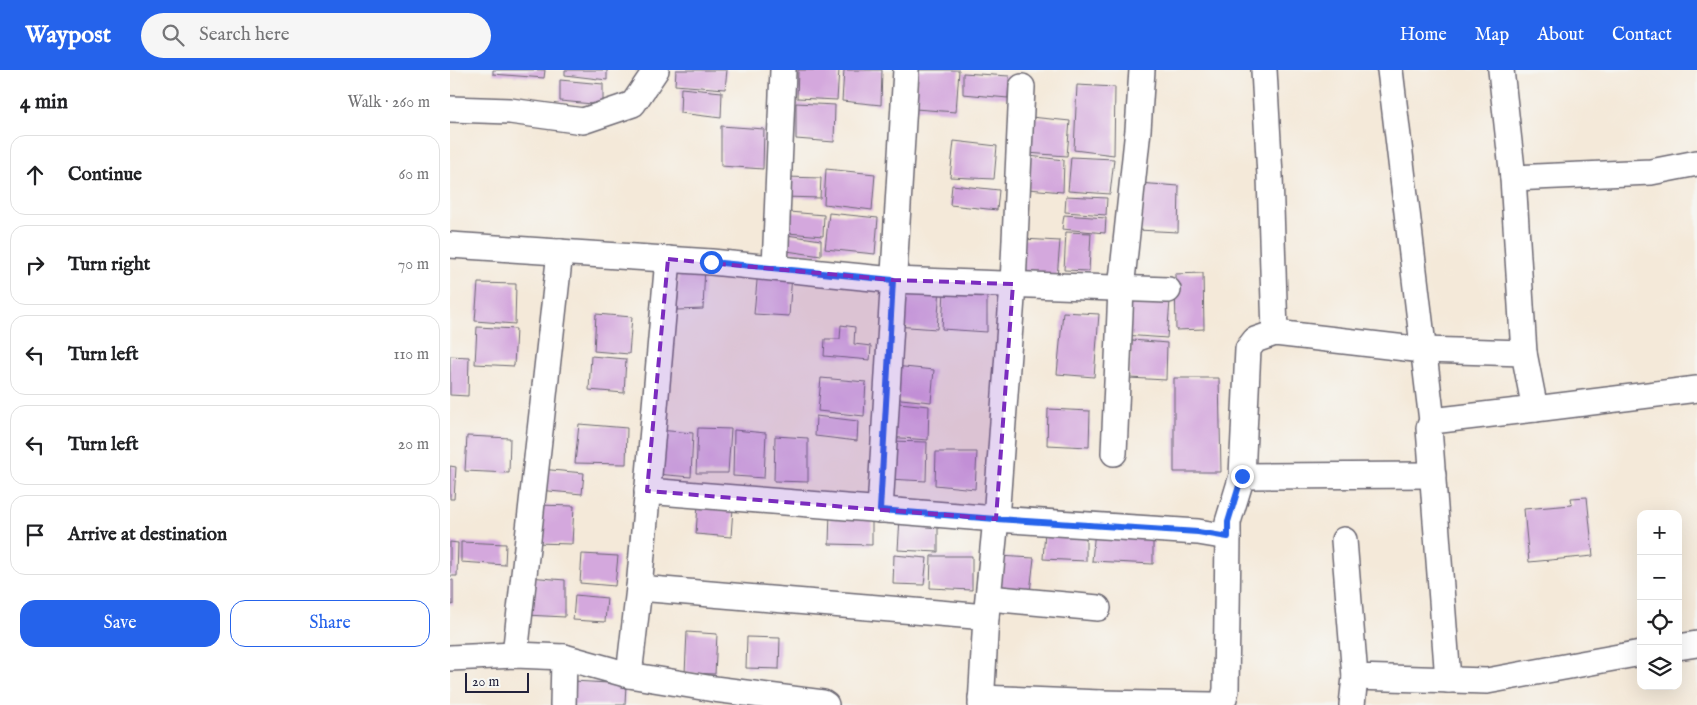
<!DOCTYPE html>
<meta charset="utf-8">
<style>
body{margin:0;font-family:"IM FELL English",serif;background:#f6f6f6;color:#202124}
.controls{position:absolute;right:15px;bottom:15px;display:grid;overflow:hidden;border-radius:10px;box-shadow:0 5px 20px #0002}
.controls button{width:45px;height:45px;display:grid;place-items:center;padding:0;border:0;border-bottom:1px solid #e0e0e0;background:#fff;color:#202124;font:25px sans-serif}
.scale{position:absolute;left:15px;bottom:12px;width:64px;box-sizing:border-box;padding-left:5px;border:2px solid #22223b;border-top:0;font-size:14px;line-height:18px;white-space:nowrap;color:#22223b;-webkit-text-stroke:4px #f6f6f2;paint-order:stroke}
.stop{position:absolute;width:15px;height:15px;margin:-11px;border:4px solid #2563eb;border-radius:50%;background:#fff}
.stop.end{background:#2563eb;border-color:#fff;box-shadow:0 1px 5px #0008}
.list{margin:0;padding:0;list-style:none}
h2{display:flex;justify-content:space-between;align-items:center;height:65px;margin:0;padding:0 20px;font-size:21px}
h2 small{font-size:16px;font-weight:400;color:#757577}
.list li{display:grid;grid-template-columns:32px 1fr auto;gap:15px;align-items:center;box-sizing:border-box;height:80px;margin:0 10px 10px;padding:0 10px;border:1px solid #e0e0e0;border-radius:15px}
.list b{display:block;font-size:19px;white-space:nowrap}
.list em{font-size:16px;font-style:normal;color:#757577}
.actions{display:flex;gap:10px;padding:15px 20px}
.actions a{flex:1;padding:11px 0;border:1px solid #2563eb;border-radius:15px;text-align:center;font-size:18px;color:#2563eb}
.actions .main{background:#2563eb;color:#fff}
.icon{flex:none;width:28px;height:28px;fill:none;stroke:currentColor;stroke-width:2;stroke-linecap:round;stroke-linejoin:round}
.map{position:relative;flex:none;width:1247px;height:635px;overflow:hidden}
header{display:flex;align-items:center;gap:30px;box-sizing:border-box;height:70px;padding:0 25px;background:#2563eb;color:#fff}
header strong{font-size:24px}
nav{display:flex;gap:28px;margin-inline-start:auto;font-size:18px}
.search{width:350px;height:45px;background:#f6f6f6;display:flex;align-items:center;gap:12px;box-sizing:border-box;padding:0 18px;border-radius:28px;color:#757577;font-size:19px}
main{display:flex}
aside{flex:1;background:#fff}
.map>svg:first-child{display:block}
</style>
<header>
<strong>Waypost</strong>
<div class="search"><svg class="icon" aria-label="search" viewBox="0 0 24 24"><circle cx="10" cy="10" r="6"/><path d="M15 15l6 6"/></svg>Search here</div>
<nav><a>Home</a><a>Map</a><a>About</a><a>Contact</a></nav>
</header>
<main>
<aside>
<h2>4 min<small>Walk · 260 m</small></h2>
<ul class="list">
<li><svg class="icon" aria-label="ahead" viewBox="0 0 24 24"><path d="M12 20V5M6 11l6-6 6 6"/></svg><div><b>Continue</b></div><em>60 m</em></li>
<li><svg class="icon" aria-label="right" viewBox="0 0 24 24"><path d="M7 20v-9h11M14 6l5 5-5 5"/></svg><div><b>Turn right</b></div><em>70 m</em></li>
<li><svg class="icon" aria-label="left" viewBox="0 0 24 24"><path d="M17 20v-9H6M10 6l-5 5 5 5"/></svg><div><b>Turn left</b></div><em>110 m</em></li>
<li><svg class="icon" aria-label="left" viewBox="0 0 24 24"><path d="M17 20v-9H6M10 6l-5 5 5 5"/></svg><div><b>Turn left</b></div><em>20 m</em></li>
<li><svg class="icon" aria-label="arrive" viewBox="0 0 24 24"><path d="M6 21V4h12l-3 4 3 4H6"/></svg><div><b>Arrive at destination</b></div></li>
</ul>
<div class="actions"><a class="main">Save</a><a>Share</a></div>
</aside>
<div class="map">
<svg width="1247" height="635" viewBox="0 0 1247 635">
<rect width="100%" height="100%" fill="#f6f6f2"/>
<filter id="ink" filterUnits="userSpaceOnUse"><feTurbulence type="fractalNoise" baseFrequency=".02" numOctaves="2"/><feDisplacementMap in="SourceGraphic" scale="10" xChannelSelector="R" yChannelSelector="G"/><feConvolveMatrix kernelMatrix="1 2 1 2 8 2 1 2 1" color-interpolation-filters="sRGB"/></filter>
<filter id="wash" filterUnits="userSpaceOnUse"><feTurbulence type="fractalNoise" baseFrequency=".0096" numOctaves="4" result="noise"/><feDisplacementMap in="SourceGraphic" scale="20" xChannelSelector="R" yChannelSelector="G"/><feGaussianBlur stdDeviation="1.12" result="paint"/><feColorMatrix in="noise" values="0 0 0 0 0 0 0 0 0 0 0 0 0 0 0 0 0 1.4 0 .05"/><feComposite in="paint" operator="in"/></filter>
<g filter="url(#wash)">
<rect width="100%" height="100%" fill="#f4e9d9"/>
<g id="blocks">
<g fill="#d4a8dd">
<path d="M43,0H95L94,8L43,4Z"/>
<path d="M115,0H157V10L115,5Z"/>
<path d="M226,0H277L275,19L225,15Z"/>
<path d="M348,0H389L387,30L347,28Z"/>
<path d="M394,0H432L431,35L392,31Z"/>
<path d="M467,0H509L506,42L465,39Z"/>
<path d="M513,3L559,6L558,28L513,24Z"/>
<path d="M110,10L153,14V35L110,31Z"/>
<path d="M627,15L665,17L664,85L624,80Z"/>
<path d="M231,18L272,22L271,48L230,43Z"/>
<path d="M346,33L385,35L384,72L346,69Z"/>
<path d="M581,47L620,51L617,86L577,83Z"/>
<path d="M271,56L314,59L313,99L271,96Z"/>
<path d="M504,71L547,76L544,109L500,107Z"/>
<path d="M579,86L614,90L613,122L578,119Z"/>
<path d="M621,87L664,89L660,124L618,121Z"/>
<path d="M376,99L425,104L422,140L374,134Z"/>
<path d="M336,107L371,108L370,128L333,127Z"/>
<path d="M688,113L729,116L728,162L687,160Z"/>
<path d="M502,115L549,120L547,140L500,135Z"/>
<path d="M616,126L657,128L656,145L615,142Z"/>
<path d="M339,142L374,145L373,166L338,163Z"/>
<path d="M379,143L428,148L425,184L375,179Z"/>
<path d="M614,145L656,148L655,163L612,159Z"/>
<path d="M616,162L641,163L639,201L614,200Z"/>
<path d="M330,164L371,170V186L330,180Z"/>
<path d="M573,169L610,171L607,208L570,206Z"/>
<path d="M230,195H255L253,239L227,240Z"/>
<path d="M308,200L342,204L339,246L304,244Z"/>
<path d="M753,203L754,259L726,260L725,204Z"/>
<path d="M28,213L66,214L65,254L25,251Z"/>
<path d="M447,214L490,217L487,259L445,256Z"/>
<path d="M494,220L537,223V262L492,259Z"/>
<path d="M676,228L720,231L717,268L674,265Z"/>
<path d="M613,242L649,244L644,307L607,304Z"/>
<path d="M146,244L182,247L179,284L144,281Z"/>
<path d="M391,255L405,257L404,274L421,276L420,290L374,286L375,269H390Z"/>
<path d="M27,257L66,259L64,296L25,294Z"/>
<path d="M682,270L717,273L716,310L679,308Z"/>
<path d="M0,286L19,287L18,326L0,325Z"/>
<path d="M141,286L176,289L174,323L139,320Z"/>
<path d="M444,296L484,300L481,332L441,328Z"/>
<path d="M371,308L416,312L414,346L368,341Z"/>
<path d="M724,308H769L771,402H724Z"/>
<path d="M439,332L479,336L478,370L438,367Z"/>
<path d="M598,339L640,341L639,377L597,375Z"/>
<path d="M366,346L408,351L407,371L365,366Z"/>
<path d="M129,354L177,358L176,394L125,393Z"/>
<path d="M248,358L281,359L278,403H246Z"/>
<path d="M208,360L243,363L241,407L206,404Z"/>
<path d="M284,360L316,363L314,408L283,406Z"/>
<path d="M17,366L60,368L59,403L15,401Z"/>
<path d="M325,366L358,368V412L324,411Z"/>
<path d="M440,371L477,372L476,411L438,409Z"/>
<path d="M486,382H527L525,419L485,415Z"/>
<path d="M0,396L6,397L4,429H0Z"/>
<path d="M90,399L134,403L132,424L88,420Z"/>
<path d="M1137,427L1143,486L1079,492L1074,439L1122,435L1121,428Z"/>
<path d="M248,434L283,438L281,467L246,464Z"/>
<path d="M87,435L124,436L122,474L84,473Z"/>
<path d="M380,440L422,444V475L379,474Z"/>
<path d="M450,448L488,449V482L448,480Z"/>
<path d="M595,460L636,462V491L593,489Z"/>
<path d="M645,460L703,463V494L642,491Z"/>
<path d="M0,472L8,473L7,506H0Z"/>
<path d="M11,472L56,474L55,495L11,492Z"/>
<path d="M132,484L168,486L165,516L130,513Z"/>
<path d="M444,485L477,488L474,515L443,514Z"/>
<path d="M481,486H522V520L480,518Z"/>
<path d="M548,486L584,488L580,522L545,519Z"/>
<path d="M79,507L115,510V547L76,545Z"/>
<path d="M0,510H3V535L0,534Z"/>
<path d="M125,525L157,528L155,552L123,550Z"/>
<path d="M237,562L267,564L265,604L235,603Z"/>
<path d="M297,567L330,568L329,599L296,598Z"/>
<path d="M123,611L176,614L175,635H122Z"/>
</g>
</g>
</g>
<g filter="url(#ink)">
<use href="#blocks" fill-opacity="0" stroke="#6c6872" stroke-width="1"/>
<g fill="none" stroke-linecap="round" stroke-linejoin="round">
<defs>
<g id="street">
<path d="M814,0L820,106L825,263"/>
<path d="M940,0L982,351"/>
<path d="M1051,0L1063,108L1074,283"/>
<path d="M0,39L60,41L133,51L183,34L206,0"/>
<path d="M1063,108L1201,102L1247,93"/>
<path d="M0,175L261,192L443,210L718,220"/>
<path d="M325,198L333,0"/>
<path d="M664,383L671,219L688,60L692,0"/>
<path d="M792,406L983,405"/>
<path d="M197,421L546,449L748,462L778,467V452L792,406L798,279L805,270L825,263L973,280L1074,283L1085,339L1247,319"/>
<path d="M430,440L456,0"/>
<path d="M894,470L905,607L1037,611L1191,583"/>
<path d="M189,518L536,547"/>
<path d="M539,528L648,538"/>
<path d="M1228,577L1247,574"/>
<path d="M65,585L110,182"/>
<path d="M0,588L65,585L114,587L179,605L264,619L373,633L376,635"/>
<path d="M179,605L189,518L218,189"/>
<path d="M998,610L979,358L982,351L1085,339"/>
<path d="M531,628L650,633V635"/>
<path d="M650,633L761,635"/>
<path d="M113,635L114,587"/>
<path d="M531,635L536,547L546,449L563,214L572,17"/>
<path d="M769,635L774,628L776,620L778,467"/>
<path d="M902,635L905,607"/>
</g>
</defs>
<use href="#street" stroke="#6c6872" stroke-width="28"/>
<use href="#street" stroke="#fff" stroke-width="25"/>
</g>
</g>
<g fill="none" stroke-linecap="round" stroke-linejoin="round" filter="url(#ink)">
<path stroke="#2563eb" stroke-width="6" d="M261,192L443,210L430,440L546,449L748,462L778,467V452L792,406"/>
</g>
<path fill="#7b2cbf" fill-opacity="0.2" stroke="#7b2cbf" stroke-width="4" stroke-dasharray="10 6" stroke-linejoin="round" d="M218,189L443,210L563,214L546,449L197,421Z"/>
</svg>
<div class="controls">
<button>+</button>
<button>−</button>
<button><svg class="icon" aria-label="locate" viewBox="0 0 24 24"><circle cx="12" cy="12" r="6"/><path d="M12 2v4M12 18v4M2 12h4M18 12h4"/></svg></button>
<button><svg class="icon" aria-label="layers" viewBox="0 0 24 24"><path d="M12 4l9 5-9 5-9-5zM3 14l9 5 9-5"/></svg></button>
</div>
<div class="scale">20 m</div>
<div class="stop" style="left:261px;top:192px"></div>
<div class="stop end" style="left:792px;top:406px"></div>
</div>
</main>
